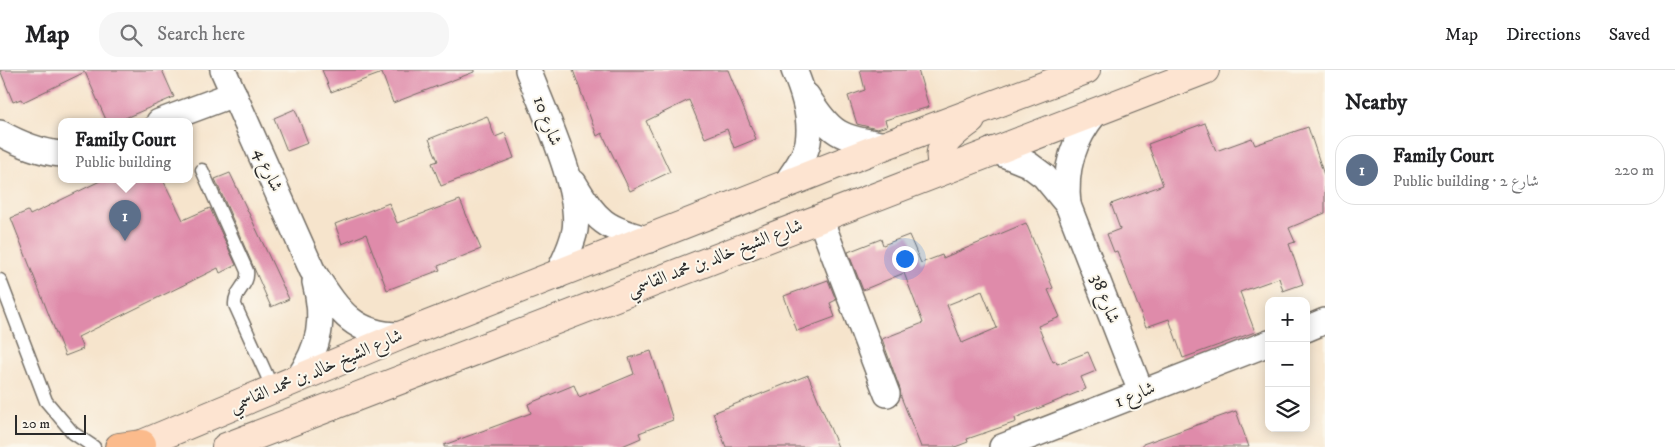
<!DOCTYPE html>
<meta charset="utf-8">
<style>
body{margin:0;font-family:"IM FELL DW Pica",Amiri,serif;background:#f6f6f6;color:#202124}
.controls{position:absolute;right:15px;bottom:15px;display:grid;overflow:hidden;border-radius:10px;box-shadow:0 2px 12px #0003}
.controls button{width:45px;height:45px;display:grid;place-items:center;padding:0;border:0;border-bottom:1px solid #e0e0e0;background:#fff;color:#202124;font:25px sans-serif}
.scale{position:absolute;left:15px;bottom:12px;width:71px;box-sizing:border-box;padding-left:5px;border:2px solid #2b2b2b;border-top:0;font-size:14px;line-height:18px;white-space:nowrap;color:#2b2b2b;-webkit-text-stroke:4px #fbf7ec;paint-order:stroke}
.you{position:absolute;left:904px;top:188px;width:18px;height:18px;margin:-12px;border:4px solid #fff;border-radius:50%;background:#1a73e8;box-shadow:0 0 0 8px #1a73e833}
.badge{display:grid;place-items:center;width:32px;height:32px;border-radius:50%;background:#7c3aed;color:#fff;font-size:16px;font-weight:700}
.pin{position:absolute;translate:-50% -41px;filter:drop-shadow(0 1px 2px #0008)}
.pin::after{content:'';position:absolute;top:26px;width:18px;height:15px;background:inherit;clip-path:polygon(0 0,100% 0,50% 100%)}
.popup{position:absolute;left:58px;top:48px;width:135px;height:65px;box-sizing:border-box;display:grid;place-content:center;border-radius:10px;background:#fff;filter:drop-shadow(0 1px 4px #0005);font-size:16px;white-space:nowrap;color:#757577}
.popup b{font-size:19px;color:#202124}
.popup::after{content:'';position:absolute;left:50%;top:100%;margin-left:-10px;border:10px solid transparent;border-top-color:#fff}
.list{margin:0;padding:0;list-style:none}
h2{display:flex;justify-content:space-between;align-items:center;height:65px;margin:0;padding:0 20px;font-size:21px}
h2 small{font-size:16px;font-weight:400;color:#757577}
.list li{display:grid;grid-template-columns:32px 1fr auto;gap:15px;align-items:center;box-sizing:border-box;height:70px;margin:0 10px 10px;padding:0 10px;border:1px solid #e0e0e0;border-radius:20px}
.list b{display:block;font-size:19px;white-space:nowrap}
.list p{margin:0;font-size:16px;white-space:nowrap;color:#757577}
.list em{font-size:16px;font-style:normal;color:#757577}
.icon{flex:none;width:28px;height:28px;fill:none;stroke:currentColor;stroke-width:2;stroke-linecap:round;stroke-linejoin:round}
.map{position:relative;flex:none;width:1325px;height:377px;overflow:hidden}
header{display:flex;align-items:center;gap:30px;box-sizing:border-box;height:70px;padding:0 25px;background:#fff;border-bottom:1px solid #e0e0e0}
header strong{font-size:24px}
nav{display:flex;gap:28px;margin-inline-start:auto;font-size:18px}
.search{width:350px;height:45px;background:#f6f6f6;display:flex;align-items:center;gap:12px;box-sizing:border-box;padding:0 18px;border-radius:20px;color:#757577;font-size:19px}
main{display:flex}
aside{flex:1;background:#fff}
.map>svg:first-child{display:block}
</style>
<header>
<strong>Map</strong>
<div class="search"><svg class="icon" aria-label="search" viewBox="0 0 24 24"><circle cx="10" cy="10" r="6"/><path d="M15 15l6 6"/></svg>Search here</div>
<nav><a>Map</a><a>Directions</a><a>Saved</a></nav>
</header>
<main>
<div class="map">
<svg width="1325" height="377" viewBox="0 0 1325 377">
<rect width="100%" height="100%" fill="#fbf7ec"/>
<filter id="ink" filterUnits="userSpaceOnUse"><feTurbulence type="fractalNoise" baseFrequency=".02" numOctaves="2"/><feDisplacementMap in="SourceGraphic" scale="10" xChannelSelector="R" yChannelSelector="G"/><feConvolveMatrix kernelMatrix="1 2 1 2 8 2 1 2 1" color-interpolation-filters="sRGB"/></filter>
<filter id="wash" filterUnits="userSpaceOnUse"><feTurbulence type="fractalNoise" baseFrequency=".0096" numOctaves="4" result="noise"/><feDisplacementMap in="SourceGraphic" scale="20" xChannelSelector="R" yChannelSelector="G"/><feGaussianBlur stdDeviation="1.12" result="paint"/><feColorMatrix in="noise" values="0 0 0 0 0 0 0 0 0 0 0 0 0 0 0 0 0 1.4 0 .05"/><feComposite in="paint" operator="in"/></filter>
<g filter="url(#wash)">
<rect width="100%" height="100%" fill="#f6e4cc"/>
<g id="blocks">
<g fill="#df8baa" fill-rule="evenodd">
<path d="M0,0H162L174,27L116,52H107L85,2L23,32L21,29L13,32Z"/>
<path d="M322,0H474V2L393,33L382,3L331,22Z"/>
<path d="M573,0H728L756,69L734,78L727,59L705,68L689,30L646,51L670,102L630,121L602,63L597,66Z"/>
<path d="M860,0H918L929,37L885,50L887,56L877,59L857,54L848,26L865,20Z"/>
<path d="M295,39L308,73L287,81L274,48Z"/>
<path d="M487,46L495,67L505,63L514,88L441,116L432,93L438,91L429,69Z"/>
<path d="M1205,53L1216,81L1252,68L1255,75L1308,57L1325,108V143L1289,158L1295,172L1289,174L1303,214L1283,221L1279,208L1240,222L1255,262L1183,288L1169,249L1146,257L1117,181L1114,182L1107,164L1120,159L1111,134L1163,115L1148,74Z"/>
<path d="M230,103L289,229L271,237L215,109Z"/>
<path d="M102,110H163L183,150L210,138L236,195L220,203L218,198L78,267L83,279L65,286L11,148L28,141L30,145Z"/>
<path d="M460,130L481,179L438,196L440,200L387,220L366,164L342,174L335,154L389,133L397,153Z"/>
<path d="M1026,153L1053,218L1048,220L1060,247L1038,256L1053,292L1056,291L1057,294L1088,282L1096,301L1081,307L1086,319L1015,348L1016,352L967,369L968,372L955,377H921L901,327L900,319L882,269L923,253L904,203L863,220L848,182L881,169L883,175L909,165L921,193L942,185L943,188ZM982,221L997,258L962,273L947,235Z"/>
<path d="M828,210L836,230L830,233L835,247L797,261L784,226Z"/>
<path d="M651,281L673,350L639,363L641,368L620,377H444V375L531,343L528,334L574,315L579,327L634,304L629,288Z"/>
<path d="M808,305L838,377H726L713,343Z"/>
<path d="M1236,341L1249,377H1143V374Z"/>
</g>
</g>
</g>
<g filter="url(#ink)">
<use href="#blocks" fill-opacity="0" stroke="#726c63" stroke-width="1"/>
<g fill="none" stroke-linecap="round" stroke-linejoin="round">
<defs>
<g id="lane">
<path d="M202,100L247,201C249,216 234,220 235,235L273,319"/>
<path d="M0,210L46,331L73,363L94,377"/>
</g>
<g id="street">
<path d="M223,0L312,200C337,238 352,266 402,265"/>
<path d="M528,0C543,40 581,119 575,160C572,176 564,191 557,206"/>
<path d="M807,26C833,67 840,67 886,75"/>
<path d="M159,52L234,24"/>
<path d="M0,63C18,73 40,82 61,84"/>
<path d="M993,80L1028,94L1044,106L1068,135L1141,322"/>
<path d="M574,113C598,153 604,157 649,170"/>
<path d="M784,116C793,103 805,88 808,72C812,49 803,21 794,0"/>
<path d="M1068,135C1064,99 1073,70 1096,42"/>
<path d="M820,148L887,324"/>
<path d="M1306,259L1325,251"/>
<path d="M298,309C320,276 325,251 315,212"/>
<path d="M1002,377L1269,273"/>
</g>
<g id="secondary">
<path d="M946,99C929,78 956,62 971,50"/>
<path d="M135,377L402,265L886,75L1086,0"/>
<path d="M226,377L1205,0"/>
</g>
<path id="primary" d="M119,377L142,374"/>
</defs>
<use href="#lane" stroke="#726c63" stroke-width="15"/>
<use href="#street" stroke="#726c63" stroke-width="28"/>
<use href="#secondary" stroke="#726c63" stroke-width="30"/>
<use href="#primary" stroke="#726c63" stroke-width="30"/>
<use href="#lane" stroke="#fff" stroke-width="12"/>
<use href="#street" stroke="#fff" stroke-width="25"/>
<use href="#secondary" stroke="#fde4d1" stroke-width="28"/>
<use href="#primary" stroke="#fbbb8c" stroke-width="28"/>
</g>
</g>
<g text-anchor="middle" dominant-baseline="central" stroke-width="4" stroke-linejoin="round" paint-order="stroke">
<g font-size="18" fill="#2b2b2b" stroke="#fbf7ec">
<text transform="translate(547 51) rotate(69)">شارع 10</text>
<text transform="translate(268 100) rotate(66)">شارع 4</text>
<text transform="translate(715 188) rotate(-21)">شارع الشيخ خالد بن محمد القاسمي</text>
<text transform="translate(1105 229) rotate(69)">شارع 38</text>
<text transform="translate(316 301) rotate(-23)">شارع الشيخ خالد بن محمد القاسمي</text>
<text transform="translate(1135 325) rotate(-22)">شارع 1</text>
</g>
</g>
</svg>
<div class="controls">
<button>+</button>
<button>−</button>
<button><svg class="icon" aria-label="layers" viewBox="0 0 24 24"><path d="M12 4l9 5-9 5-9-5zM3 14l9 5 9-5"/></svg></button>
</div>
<div class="scale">20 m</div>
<div class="you"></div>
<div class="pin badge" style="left:125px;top:171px;background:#5c6f8a">1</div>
<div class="popup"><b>Family Court</b>Public building</div>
</div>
<aside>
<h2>Nearby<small></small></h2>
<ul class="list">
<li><span class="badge" style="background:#5c6f8a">1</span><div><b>Family Court</b><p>Public building · شارع 2</p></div><em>220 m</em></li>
</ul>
</aside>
</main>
